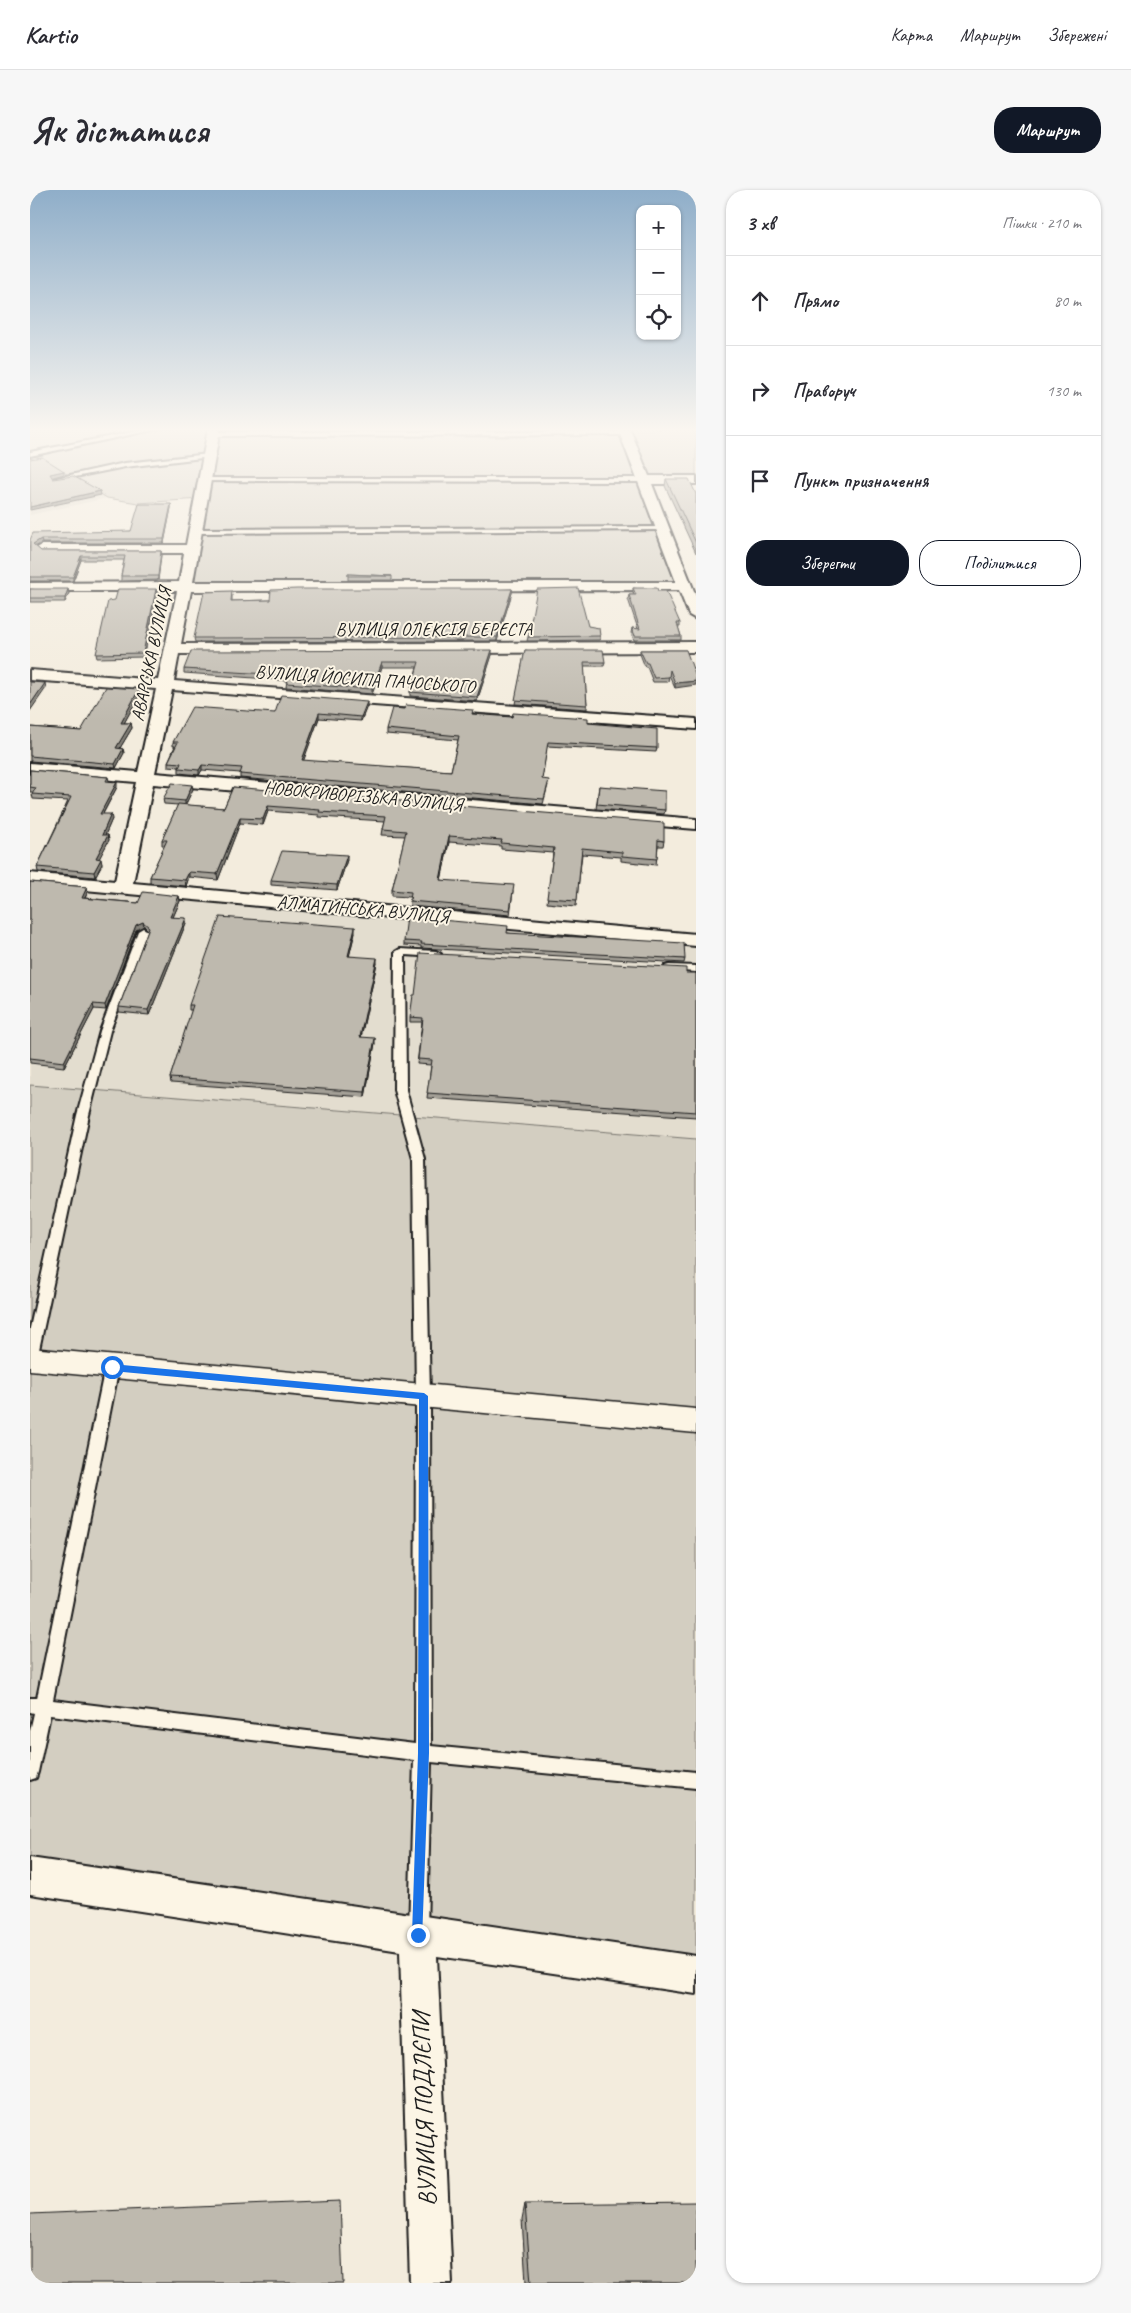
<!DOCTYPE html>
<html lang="uk">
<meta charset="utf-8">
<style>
body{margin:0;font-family:Caveat,sans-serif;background:#f7f7f7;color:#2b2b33}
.controls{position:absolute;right:15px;top:15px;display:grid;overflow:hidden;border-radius:10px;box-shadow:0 1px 4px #0004}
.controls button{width:45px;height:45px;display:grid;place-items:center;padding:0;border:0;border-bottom:1px solid #e1e1e2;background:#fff;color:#2b2b33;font:25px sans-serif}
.stop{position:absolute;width:15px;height:15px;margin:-11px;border:4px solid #1a73e8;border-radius:50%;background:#fff}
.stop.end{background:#1a73e8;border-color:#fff;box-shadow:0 1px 5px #0008}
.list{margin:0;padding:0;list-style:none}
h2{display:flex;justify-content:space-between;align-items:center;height:65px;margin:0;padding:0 20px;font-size:21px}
h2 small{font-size:16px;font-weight:400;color:#7c7c81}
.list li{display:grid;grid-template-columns:32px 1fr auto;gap:15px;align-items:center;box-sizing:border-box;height:90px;padding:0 20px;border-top:1px solid #e1e1e2}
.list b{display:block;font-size:19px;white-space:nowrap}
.list em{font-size:16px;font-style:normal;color:#7c7c81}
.actions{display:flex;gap:10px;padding:15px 20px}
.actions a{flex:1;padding:11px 0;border:1px solid #111827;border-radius:20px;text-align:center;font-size:18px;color:#111827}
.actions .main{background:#111827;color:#fff}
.icon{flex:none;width:28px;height:28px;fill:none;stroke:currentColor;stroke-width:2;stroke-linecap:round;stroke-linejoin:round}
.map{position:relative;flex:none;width:666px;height:2093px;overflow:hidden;border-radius:20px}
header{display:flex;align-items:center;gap:30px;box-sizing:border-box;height:70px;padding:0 25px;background:#fff;border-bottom:1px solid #e1e1e2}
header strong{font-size:24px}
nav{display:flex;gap:28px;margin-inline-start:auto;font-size:18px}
.intro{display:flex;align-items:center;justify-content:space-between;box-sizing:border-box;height:120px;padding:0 30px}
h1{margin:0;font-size:35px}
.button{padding:12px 22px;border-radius:20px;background:#111827;color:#fff;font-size:18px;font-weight:700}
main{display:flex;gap:30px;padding:0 30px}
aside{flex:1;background:#fff;border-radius:20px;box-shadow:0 1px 4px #0004}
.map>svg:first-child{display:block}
</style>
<header>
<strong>Kartio</strong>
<nav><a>Карта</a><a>Маршрут</a><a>Збережені</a></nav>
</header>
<div class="intro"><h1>Як дістатися</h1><a class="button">Маршрут</a></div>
<main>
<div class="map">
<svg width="666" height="2093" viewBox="0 0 666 2093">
<rect width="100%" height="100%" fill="#f3ecdd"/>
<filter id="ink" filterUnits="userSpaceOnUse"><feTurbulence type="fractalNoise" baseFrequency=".02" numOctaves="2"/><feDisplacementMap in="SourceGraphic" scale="10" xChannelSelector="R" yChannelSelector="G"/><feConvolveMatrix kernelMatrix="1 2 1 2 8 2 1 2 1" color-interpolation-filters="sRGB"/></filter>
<g filter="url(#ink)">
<g fill="#e3ddcf">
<path d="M0,239H137L1,262L77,308L0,325Z"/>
<path d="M0,697L666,756V949L0,895Z"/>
</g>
<g fill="#d3cec1" stroke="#78756e">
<path d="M137,239H475L476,244H596L594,239H666V290H613L655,396L155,397L171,309L108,313L77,308L0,262Z"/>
<path d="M0,895L666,949V1785L0,1686Z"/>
</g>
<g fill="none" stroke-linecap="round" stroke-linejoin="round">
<defs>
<g id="service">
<path d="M118,239H128L0,266V262Z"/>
<path d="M597,242L599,245L183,246L180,244L183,242Z"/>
<path d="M179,264L181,267L95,277L25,291L22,289L95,273Z"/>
<path d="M174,288H613L616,290L613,292L172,291Z"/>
<path d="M631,337L633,338V340L164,343L161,341L164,339Z"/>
<path d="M113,738L118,741L80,841L59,925L7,1169L5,1173L0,1174V1138L47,925L70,841L108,741Z"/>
<path d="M370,759L406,761L411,764L406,767L375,765L376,900L395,969L400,1206L401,1556L666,1582V1598L401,1572L397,1740L394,1746L388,1749L382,1746L379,1740L384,1570L20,1525L8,1582L6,1588L0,1590V1541L4,1523L0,1522V1508H7L75,1177L77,1173H87L89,1177L23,1510L385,1554L386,1206L383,969L364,900L365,762Z"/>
<path d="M639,775L666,776V782L635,780V776Z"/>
</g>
<g id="minor">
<path d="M178,239H190L163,392H646L588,239H600L619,286H666V294H622L666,406V429L659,425L649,400L161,401L151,454L666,452V462L149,464L144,491L666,529V539L142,500L125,583L666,629V639L123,594L103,693L666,744V756L0,695V683L85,691L106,592L0,583V573L108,582L126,499L0,490V480L128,490L147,401H0V393L149,392L154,363H12L5,359L12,355H156Z"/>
<path d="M0,1668L666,1766V1804L407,1766L422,2093H380L370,1761L0,1704Z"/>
</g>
<path id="primary" d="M0,1158L666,1219V1243L0,1180Z"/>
</defs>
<use href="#service" stroke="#1c1c1c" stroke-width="4"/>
<use href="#minor" stroke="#1c1c1c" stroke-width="4"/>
<use href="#primary" stroke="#1c1c1c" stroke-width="3"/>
<use href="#service" fill="#fcf5e5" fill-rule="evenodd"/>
<use href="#minor" fill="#fcf5e5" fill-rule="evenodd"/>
<use href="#primary" fill="#fcf5e5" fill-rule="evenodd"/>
</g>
<g fill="#a39f96" stroke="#1c1c1c">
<path d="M636,289L666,304V363L635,296Z"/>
<path d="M141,314V318L134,353H12L6,357L11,361H131V365L128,390L91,391V386L94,370H51L43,391H0V350L101,341Z"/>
<path d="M318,384L362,386V390H318Z"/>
<path d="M603,398L628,401L650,433V437H648L651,446V450H604L601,443L602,438L608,439L598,409L599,405H604L603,402Z"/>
<path d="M0,399L39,403L35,412H0Z"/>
<path d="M482,399V403L467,451L165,452L164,448L202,405V411L240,410Z"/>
<path d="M127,403L114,467L67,468L66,464Z"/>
<path d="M558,436L570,446V450L497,451L498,447Z"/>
<path d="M495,460L575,472L574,476H554L557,515V519L485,514Z"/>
<path d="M610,460H656L645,498L639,485L638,492H623L617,477H615L610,464Z"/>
<path d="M462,465L447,511L380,506V502L387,477H352L342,504L256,497L257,491L238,489L154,483V479Z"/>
<path d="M109,499L110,504L94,533H101L102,538L90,558L93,559L94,563L86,578L0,571V537L51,541Z"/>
<path d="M337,516L331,531L289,528L273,571L421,581L428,550L356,544V539L443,524L558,533L627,558L626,562L517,556L512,589L518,595L513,614L210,588V583L172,580L169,585L149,583V577L138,576V572L145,556H143V552L245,523Z"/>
<path d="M0,580L78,587L79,591L87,597L73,624L82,629L75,645H78L79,650L69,668L72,674L65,687L8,682L7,677L38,611L3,609L2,604L3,602H0Z"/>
<path d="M569,596L635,620L634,624L566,619Z"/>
<path d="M203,597L634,651L633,656H628L626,675L591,671V667L552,664L546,716L517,713L523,663L471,659V656L419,652L411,690L483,701L480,725L380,716V707L362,706V700L375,646L352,645L353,639L355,631L289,627V625L238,621L233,635L210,633L188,690L159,687L156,696L120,693V687L135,655H132V650L148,615L134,614L133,609L163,599L155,615L194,618Z"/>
<path d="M317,670L307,700L241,695V690Z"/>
<path d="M0,692L57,697L58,702L55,708L108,713L149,706L150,711L143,727L156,733L119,825L89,822V817L118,740L114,736L106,740L76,820L64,819L34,877L0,873Z"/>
<path d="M325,742L319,766L347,773L331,847L345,853L335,907L141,893L140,888L162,820H159V815Z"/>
<path d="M478,743L655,769L654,773L391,758V756L374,755V751Z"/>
<path d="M656,783H666V927L397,908L401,875L387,874L392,832H380V827Z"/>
<path d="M495,2014L666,2093H496L492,2029Z"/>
</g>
<g fill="#85827a" stroke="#1c1c1c">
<path d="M34,281V284L20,288V284Z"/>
<path d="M70,301L71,305L0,320V317Z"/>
<path d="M141,314V318L134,353V349Z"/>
<path d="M11,349L12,353L3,358V354Z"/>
<path d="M131,361V365L128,390V386Z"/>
<path d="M51,366V370L43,391V387Z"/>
<path d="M38,399L39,403L35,412V408Z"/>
<path d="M126,399L127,403L114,467L113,463Z"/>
<path d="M482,399V403L467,451V447Z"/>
<path d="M462,460V465L447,511V507Z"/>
<path d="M352,472V477L342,504V499Z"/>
<path d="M666,491V495L645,498V493Z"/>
<path d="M15,493L16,498L0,521V515Z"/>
<path d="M109,499L110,504L92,537L91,533Z"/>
<path d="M337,512V516L331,531V527Z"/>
<path d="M289,523V528L272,575V570Z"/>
<path d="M101,533L102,538L87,563L86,558Z"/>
<path d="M93,559L94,563L86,578L85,574Z"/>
<path d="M172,575V580L169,585V580Z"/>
<path d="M87,592V597L70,629V624Z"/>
<path d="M162,595L163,599L155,616V611Z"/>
<path d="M238,616V621L233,635V629Z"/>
<path d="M81,624L82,629L73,650L72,645Z"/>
<path d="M210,628V633L188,690L187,684Z"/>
<path d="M78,645L79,650L67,673L66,668Z"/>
<path d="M419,646V652L410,695V690Z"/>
<path d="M317,665V670L307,700V695Z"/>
<path d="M71,669L72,674L65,687L64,682Z"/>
<path d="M159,682V687L156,696L155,690Z"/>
<path d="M57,697L58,702L52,713V708Z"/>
<path d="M149,706L150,711L141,732L140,727Z"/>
<path d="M156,728V733L119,825L118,820Z"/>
<path d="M113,732L114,736L106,740L76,820L75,815L106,735Z"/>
<path d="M325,737V742L318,771V766Z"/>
<path d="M347,768V773L330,852V847Z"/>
<path d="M63,814L64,819L34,877V872Z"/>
<path d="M345,848V853L335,907V902Z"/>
</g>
<g fill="#beb9ae" stroke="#1c1c1c">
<path d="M12,267L34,281L20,284L23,289L43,286L70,301L0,317V269Z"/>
<path d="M636,289H659L666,304V353Z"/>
<path d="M109,314H141L134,349H11L3,354L11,361H131L128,386H91L95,366H51L43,387H0V350L3,343L101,341Z"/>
<path d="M318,384L362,386H318Z"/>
<path d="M548,398L558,436L569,438L570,446L498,447L507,399Z"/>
<path d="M603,398H627L628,401H636L650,433H647L651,446H605L602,438L610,439L599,405H606Z"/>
<path d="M0,399H38L35,408H0Z"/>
<path d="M88,399H126L113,463L66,464L78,411L85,410Z"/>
<path d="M267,399H482L467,447L164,448L174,402L202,401L201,411L240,410L241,400Z"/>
<path d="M462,460L447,507L380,502L389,472H352L342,499L256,493L259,487L238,484L154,479L161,461Z"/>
<path d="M495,460H573L575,472H554L557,515L485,510Z"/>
<path d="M610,460H656L666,487V491L645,493L640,480L639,487L624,488L618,473H616Z"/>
<path d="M0,492L15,493L0,515Z"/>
<path d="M76,497L109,499L91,533H101L86,558L93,559L85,574L0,566V537L51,541Z"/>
<path d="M251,505L337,512L331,527L289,523L272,570L421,581L429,546L356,539L362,518L374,519L376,515L443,520L442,524L482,527L483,523L558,528V533L627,539V558L518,552L512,589L519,590L514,609L210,584L212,578L172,575L169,580L149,578L151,573L138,572L148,552H143L162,517L245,523Z"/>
<path d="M0,580L78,587L76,591L87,592L70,624H81L72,645H78L66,668L71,669L64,682L7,677L41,607L2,604L6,598L0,597Z"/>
<path d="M142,593L162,595L155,611L133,609Z"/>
<path d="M569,596L635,601V620L567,614Z"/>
<path d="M203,597L634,633V651L628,650L627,669L592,666V662L552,658L547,710L517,708L524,658L471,653L472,650L419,646L410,690L484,695L480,720L380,711L381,702L362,700L376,641L353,639L356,626L289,622L290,620L238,616L233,629L210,628L187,684L159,682L155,690L120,687L137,650H132L148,614L194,618Z"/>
<path d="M252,661L317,665L307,695L241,690Z"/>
<path d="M0,692L57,697L52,708L108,713L113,702L149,706L140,727L156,728L118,820L89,817L119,737L113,732L106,735L75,815L63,814L34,872L0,868Z"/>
<path d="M190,727L325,737L318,766L347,768L330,847L345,848L335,902L140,888L163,815H159Z"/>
<path d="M377,727L478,736L477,743L654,753L655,769L391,754L392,752L374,751Z"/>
<path d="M390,763L656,778V783H666V922L397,903L402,870L388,869L393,828L380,827L383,805H385Z"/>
<path d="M310,2011L313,2093H0V2024Z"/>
<path d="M666,2012V2093H501L495,2014Z"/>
</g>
</g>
<linearGradient id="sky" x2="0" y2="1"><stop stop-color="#8faec9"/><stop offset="0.45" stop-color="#faf6f0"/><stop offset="1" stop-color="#faf6f0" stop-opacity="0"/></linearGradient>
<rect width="666" height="532" fill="url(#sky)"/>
<path fill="#1a73e8" d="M82,1174L394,1203L398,1206L399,1563L392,1750L388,1751L384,1750L382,1745L388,1563L389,1209L82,1181L78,1177Z"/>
<g text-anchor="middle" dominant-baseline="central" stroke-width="4" stroke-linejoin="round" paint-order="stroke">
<g font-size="18" fill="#1c1c1c" stroke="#fcf5e5">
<text x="404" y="439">ВУЛИЦЯ ОЛЕКСІЯ БЕРЕСТА</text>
<text transform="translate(121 464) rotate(-78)">АВАРСЬКА ВУЛИЦЯ</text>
<text transform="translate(335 489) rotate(4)">ВУЛИЦЯ ЙОСИПА ПАЧОСЬКОГО</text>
<text transform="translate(333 606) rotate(5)">НОВОКРИВОРІЗЬКА ВУЛИЦЯ</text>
<text transform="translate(333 719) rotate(5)">АЛМАТИНСЬКА ВУЛИЦЯ</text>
</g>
<g font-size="25" fill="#1c1c1c" stroke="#fcf5e5">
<text transform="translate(394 1919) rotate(-92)">ВУЛИЦЯ ПОДЛЄПИ</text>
</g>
</g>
</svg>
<div class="controls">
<button>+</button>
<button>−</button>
<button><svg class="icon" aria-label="locate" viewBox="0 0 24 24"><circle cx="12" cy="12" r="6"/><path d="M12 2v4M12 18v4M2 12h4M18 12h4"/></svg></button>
</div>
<div class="stop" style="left:82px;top:1177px"></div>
<div class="stop end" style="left:388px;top:1745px"></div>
</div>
<aside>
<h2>3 хв<small>Пішки · 210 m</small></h2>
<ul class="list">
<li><svg class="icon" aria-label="ahead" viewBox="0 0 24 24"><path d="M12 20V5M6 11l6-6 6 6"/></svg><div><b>Прямо</b></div><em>80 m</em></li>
<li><svg class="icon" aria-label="right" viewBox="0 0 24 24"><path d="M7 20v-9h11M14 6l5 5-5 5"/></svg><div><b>Праворуч</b></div><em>130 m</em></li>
<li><svg class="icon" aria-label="arrive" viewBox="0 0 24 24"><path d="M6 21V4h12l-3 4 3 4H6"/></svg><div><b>Пункт призначення</b></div></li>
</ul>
<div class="actions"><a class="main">Зберегти</a><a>Поділитися</a></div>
</aside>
</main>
